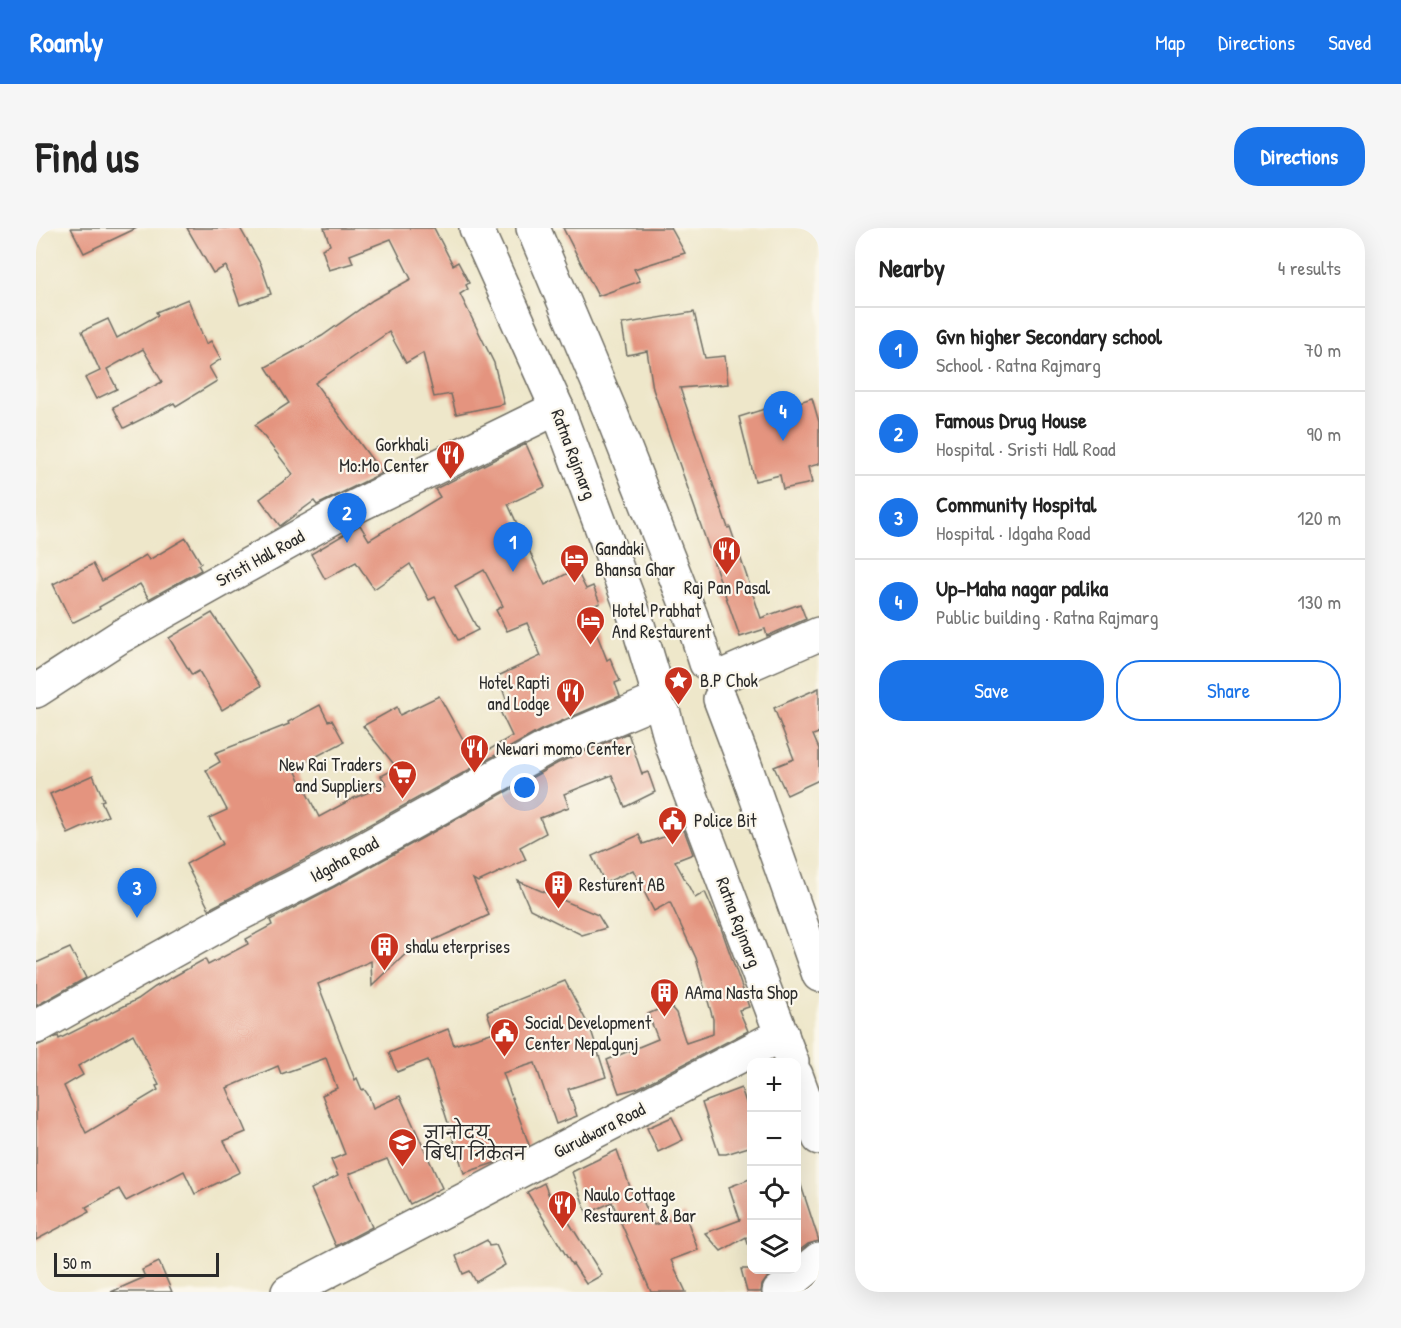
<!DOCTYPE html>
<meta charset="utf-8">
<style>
body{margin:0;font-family:"Patrick Hand","Playpen Sans Deva",sans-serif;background:#f6f6f6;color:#222}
.controls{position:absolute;right:18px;bottom:18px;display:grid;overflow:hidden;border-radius:12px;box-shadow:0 6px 24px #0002}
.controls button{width:54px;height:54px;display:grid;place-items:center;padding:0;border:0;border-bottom:2px solid #e0e0e0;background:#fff;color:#222;font:30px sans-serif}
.scale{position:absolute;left:18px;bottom:15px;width:165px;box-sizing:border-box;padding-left:6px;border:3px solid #2b2b2b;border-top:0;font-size:16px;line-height:21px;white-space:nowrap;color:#2b2b2b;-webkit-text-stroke:4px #fbf7ec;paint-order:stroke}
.you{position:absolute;left:489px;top:560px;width:21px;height:21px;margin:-15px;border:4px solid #fff;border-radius:50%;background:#1a73e8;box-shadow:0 0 0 9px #1a73e833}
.badge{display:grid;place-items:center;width:39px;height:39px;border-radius:50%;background:#1a73e8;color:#fff;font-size:20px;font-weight:700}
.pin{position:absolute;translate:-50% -50px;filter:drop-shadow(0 2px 3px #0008)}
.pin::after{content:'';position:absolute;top:32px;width:21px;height:18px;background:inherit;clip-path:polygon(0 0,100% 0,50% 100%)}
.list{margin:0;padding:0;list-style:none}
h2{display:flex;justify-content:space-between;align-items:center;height:78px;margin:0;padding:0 24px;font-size:26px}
h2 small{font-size:20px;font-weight:400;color:#767676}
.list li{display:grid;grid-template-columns:39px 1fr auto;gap:18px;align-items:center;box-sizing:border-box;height:84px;padding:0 24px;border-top:2px solid #e0e0e0}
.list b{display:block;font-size:22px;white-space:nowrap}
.list p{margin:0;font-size:20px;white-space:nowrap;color:#767676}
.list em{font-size:20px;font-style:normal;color:#767676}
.actions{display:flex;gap:12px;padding:18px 24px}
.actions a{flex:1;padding:14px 0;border:2px solid #1a73e8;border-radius:24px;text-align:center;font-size:21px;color:#1a73e8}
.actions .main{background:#1a73e8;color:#fff}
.icon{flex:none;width:33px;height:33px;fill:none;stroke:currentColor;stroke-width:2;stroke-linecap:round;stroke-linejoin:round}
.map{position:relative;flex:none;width:783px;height:1064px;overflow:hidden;border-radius:24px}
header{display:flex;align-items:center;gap:36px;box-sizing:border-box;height:84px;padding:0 30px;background:#1a73e8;color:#fff}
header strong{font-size:28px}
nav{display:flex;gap:33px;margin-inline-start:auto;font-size:21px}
.intro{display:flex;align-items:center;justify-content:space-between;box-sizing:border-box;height:144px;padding:0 36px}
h1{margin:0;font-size:42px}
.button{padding:15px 27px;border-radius:24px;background:#1a73e8;color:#fff;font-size:21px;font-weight:700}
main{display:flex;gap:36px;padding:0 36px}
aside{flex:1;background:#fff;border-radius:24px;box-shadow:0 6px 24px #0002}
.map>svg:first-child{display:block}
</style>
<header>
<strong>Roamly</strong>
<nav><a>Map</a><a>Directions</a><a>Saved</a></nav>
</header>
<div class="intro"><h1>Find us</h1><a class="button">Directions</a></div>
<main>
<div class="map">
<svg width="783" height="1064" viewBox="0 0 783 1064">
<rect width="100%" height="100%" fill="#fbf7ec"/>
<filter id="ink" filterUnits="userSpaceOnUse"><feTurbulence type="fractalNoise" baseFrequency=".0167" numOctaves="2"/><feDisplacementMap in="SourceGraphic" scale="12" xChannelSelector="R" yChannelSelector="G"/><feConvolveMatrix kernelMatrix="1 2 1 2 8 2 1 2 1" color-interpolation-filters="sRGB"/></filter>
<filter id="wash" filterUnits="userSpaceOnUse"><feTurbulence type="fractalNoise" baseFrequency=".008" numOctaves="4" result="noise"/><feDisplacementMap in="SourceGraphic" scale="24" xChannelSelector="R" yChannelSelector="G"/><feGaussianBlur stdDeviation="1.35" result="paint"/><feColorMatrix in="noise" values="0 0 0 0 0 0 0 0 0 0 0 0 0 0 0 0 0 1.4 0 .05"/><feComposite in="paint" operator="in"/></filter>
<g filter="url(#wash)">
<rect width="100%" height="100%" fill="#eee7ca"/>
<g id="blocks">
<g fill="#e4947f" fill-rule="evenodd">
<path d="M35,0H101L48,25Z"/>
<path d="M151,0H204L225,37L235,66L204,77L190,38L177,45Z"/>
<path d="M288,0H398L417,37L422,34L433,55L430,57L432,61L424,66L458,135L468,176L420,186L415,166L398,169L387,125L370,135L353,104L279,155L346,245L281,277L278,273L244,298L224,271L257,246L219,197L253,175L230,139L286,108L337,72L375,51L355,11L314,27L317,35L293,42L286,21L294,17Z"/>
<path d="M527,0H635L649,25L598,41L604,53L562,68Z"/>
<path d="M152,71L170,116L175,113L185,131L173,139L181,153L140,178L138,175L88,200L77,179L126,154L107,121L71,141L81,161L60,171L49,150L64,143L46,103L72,91L81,110L122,87L120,84Z"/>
<path d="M658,84L669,130L689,128L692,156L644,160L692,300L694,299L725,390L764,376L770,391L731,408L729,401L704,409L617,161L611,123L591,127L586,96Z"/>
<path d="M776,170L783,194V236L772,239L776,255L747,261L744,247L719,253L703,189L754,173V177Z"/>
<path d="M490,216L509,259L472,276L509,357L540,341L550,361L557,358L564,375L551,381L571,432L574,430L584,453L579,455L584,468L505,502L280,626L173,681L150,636L187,616L173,590L191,582L170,542L184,534L179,525L253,496L252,494L284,477L292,493L296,492L308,514L258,540L283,589L318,570L351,557L345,548L361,540L327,498L361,479L364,487L403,468L438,531L476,508L463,481L472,477L462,448L505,428L491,395L471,403L460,382L467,378L448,342L419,358L442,402L422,412L399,369L393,372L374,336L338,361L320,334L289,351L275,326L324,297L333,312L404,269L399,261Z"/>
<path d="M150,310L165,335L162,337L165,342L113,371L104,356L63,379L64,381L36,395L17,356L57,336L66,353L110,327L113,332Z"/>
<path d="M176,385L225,458L186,482L163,443L156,447L133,410Z"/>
<path d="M783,460V505L777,507L783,521V552L751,567L738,539L758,531L738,480Z"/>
<path d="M592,505L606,546L612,544L619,564L589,579L576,547L528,566L533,579L504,590L510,605L484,619L490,632L442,654L437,651L453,687L378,721L377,719L336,758L335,733L282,756L319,852L321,850L326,862L328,861L333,868L337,880L364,868L406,960L374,976L351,931L313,946L336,999L300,1018L275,961L302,948L295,932L309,926L286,867L301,860L290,830L245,846L242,838L191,860L210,904L188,913L204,944L159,966L148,943L90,973L83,961L50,979L53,984L0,1012V818L22,808L23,811L102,771L119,759L169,731L172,737L212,716L210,711L236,697L234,692L298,659L522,535ZM97,806L123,857L120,858L122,862L50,905L28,858L47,847L42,838Z"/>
<path d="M57,547L68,572L65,573L72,588L32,606L14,566Z"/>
<path d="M648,602L657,626L639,633L659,670L669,664L685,700L713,779L703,782L712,803L602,860L583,865L571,832L622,811L612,786L633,777L640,785L650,815L677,806V791L660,730L634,674L618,683L597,642L569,655L556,628L603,607L607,616Z"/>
<path d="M482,653L562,687L570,700L546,707L494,681Z"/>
<path d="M34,720L50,750L0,778V735Z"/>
<path d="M529,753L555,802L570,849L532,861L541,888L520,896L499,835L467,845L493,917L458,935L428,945L392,832L361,844L353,825L412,801L418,817L458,804L451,784Z"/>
<path d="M705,860L716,892V918L690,926H683L666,875Z"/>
<path d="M636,889L647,912L622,924L611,900Z"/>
<path d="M581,922L599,973H607L618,997L649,986L662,1022L635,1032L650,1064H615L576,974L551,986L536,944Z"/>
<path d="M716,950V1016H712L710,1009L685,1023L669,1005L704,992L693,959Z"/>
<path d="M763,951L783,1013L772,1016L760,1025V952Z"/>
<path d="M508,955L522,991L529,988L566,1047L550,1056L537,1036L536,1037L491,964Z"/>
<path d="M451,1012L453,1018L460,1017L469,1037L440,1054L434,1043L427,1046L420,1028Z"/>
<path d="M123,1034L136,1064H75L109,1049L106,1042Z"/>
<path d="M705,1041H741L731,1050L726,1057L725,1064H711Z"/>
</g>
</g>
</g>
<g filter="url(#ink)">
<use href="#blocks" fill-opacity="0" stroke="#6f6d63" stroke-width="1.5"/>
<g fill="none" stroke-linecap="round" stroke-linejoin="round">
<defs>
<g id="minor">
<path d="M682,450L783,406"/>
<path d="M0,463L85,408L298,289L521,180"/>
<path d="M0,799L194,691L289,643L514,518L620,473"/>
<path d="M252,1064L746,806"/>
<path d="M743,1064L783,1031"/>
</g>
<g id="highway">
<path d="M440,0L521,180L602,397L620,457"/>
<path d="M497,0L575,185L655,388L670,435"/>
<path d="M684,471L709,537L783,747"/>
<path d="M628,486L637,520L756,834"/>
<path d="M760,847L783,910"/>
</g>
</defs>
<use href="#minor" stroke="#6f6d63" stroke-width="36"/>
<use href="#highway" stroke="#6f6d63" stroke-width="36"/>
<use href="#minor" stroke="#fff" stroke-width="33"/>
<use href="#highway" stroke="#fff" stroke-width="33"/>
</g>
</g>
<defs>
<symbol id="restaurant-pin" viewBox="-11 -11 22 30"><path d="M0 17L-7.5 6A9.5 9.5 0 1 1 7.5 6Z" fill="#c8321e" stroke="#fbf7ec"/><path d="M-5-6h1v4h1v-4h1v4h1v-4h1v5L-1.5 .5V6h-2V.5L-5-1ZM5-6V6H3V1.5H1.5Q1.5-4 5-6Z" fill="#fff"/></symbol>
<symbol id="hotel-pin" viewBox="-11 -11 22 30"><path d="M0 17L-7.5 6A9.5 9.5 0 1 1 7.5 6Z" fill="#c8321e" stroke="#fbf7ec"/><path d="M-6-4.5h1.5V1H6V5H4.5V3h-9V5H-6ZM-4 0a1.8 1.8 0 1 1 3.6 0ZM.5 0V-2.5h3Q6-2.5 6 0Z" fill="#fff"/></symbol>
<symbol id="sight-pin" viewBox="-11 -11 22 30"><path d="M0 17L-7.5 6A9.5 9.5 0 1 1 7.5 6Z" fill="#c8321e" stroke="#fbf7ec"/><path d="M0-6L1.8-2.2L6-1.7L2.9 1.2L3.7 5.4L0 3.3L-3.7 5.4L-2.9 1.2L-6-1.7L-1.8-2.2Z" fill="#fff"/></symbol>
<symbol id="supermarket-pin" viewBox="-11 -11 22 30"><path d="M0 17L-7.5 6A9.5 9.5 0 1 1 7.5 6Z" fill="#c8321e" stroke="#fbf7ec"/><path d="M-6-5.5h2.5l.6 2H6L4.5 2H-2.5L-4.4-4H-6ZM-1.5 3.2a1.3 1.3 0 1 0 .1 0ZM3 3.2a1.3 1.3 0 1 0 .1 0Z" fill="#fff"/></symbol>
<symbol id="civic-pin" viewBox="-11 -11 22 30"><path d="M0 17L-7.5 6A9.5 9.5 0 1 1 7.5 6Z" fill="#c8321e" stroke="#fbf7ec"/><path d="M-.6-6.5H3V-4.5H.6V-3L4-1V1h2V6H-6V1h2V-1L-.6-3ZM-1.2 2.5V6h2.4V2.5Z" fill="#fff"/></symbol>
<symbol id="building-pin" viewBox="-11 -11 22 30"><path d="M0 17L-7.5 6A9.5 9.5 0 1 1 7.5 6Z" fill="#c8321e" stroke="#fbf7ec"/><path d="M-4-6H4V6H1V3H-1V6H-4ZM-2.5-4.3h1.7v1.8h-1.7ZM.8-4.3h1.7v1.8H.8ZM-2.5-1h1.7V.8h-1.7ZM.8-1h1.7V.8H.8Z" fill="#fff"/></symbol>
<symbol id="school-pin" viewBox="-11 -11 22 30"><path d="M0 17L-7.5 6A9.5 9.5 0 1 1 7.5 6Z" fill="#c8321e" stroke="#fbf7ec"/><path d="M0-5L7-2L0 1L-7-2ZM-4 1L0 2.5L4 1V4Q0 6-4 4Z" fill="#fff"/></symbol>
</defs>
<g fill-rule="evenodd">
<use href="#restaurant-pin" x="398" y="210" width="33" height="45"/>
<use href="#restaurant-pin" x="674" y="306" width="33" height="45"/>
<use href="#hotel-pin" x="522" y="314" width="33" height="45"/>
<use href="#hotel-pin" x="538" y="376" width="33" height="45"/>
<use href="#sight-pin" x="626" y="436" width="33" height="45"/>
<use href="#restaurant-pin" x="518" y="448" width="33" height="45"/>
<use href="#restaurant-pin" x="422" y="504" width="33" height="45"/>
<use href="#supermarket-pin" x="350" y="530" width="33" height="45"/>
<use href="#civic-pin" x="620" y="576" width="33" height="45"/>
<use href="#building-pin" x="506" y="640" width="33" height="45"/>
<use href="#building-pin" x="332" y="702" width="33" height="45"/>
<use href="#building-pin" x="612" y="748" width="33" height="45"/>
<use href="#civic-pin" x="452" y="788" width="33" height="45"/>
<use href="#school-pin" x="350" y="898" width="33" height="45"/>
<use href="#restaurant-pin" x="510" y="960" width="33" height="45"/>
</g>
<g text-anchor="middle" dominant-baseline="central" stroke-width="4.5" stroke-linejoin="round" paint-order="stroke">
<g font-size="18" fill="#2b2b2b" stroke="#fbf7ec" text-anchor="start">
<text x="393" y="216" text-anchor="end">Gorkhali<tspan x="393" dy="21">Mo:Mo Center</tspan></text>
<text x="559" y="320">Gandaki<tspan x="559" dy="21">Bhansa Ghar</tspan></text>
<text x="691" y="359" text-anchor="middle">Raj Pan Pasal</text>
<text x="576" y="382">Hotel Prabhat<tspan x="576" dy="21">And Restaurent</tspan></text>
<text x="664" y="452">B.P Chok</text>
<text x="514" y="454" text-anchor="end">Hotel Rapti<tspan x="514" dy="21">and Lodge</tspan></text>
<text x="460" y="520">Newari momo Center</text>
<text x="346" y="536" text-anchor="end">New Rai Traders<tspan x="346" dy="21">and Suppliers</tspan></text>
<text x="658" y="592">Police Bit</text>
<text x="543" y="656">Resturent AB</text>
<text x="369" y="718">shalu eterprises</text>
<text x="649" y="764">AAma Nasta Shop</text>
<text x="489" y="794">Social Development<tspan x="489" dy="21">Center Nepalgunj</tspan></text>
<text x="388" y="904">ज्ञानाेदय<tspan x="388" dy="21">बिधा निकेतन</tspan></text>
<text x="548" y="966">Naulo Cottage<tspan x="548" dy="21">Restaurent &amp; Bar</tspan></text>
</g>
<g font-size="18" fill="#2b2b2b" stroke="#fbf7ec">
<text transform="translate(538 226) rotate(69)">Ratna Rajmarg</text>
<text transform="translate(224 330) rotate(-29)">Sristi Hall Road</text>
<text transform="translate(308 631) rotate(-29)">Idgaha Road</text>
<text transform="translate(703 694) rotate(69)">Ratna Rajmarg</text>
<text transform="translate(563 902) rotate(-27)">Gurudwara Road</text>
</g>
</g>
</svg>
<div class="controls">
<button>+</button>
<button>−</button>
<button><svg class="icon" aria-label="locate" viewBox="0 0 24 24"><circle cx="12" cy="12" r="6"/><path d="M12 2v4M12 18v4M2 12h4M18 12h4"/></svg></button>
<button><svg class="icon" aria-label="layers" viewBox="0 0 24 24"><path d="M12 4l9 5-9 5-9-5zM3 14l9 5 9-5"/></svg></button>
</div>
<div class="scale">50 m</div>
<div class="you"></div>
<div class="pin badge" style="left:477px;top:344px">1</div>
<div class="pin badge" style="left:311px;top:315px">2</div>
<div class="pin badge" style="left:101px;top:690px">3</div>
<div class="pin badge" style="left:747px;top:213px">4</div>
</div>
<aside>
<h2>Nearby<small>4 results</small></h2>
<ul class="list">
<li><span class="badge">1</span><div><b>Gvn higher Secondary school</b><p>School · Ratna Rajmarg</p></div><em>70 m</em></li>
<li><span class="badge">2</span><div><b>Famous Drug House</b><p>Hospital · Sristi Hall Road</p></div><em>90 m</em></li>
<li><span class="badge">3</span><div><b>Community Hospital</b><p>Hospital · Idgaha Road</p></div><em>120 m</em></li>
<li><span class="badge">4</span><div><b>Up-Maha nagar palika</b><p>Public building · Ratna Rajmarg</p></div><em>130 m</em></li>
</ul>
<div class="actions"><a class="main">Save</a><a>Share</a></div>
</aside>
</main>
